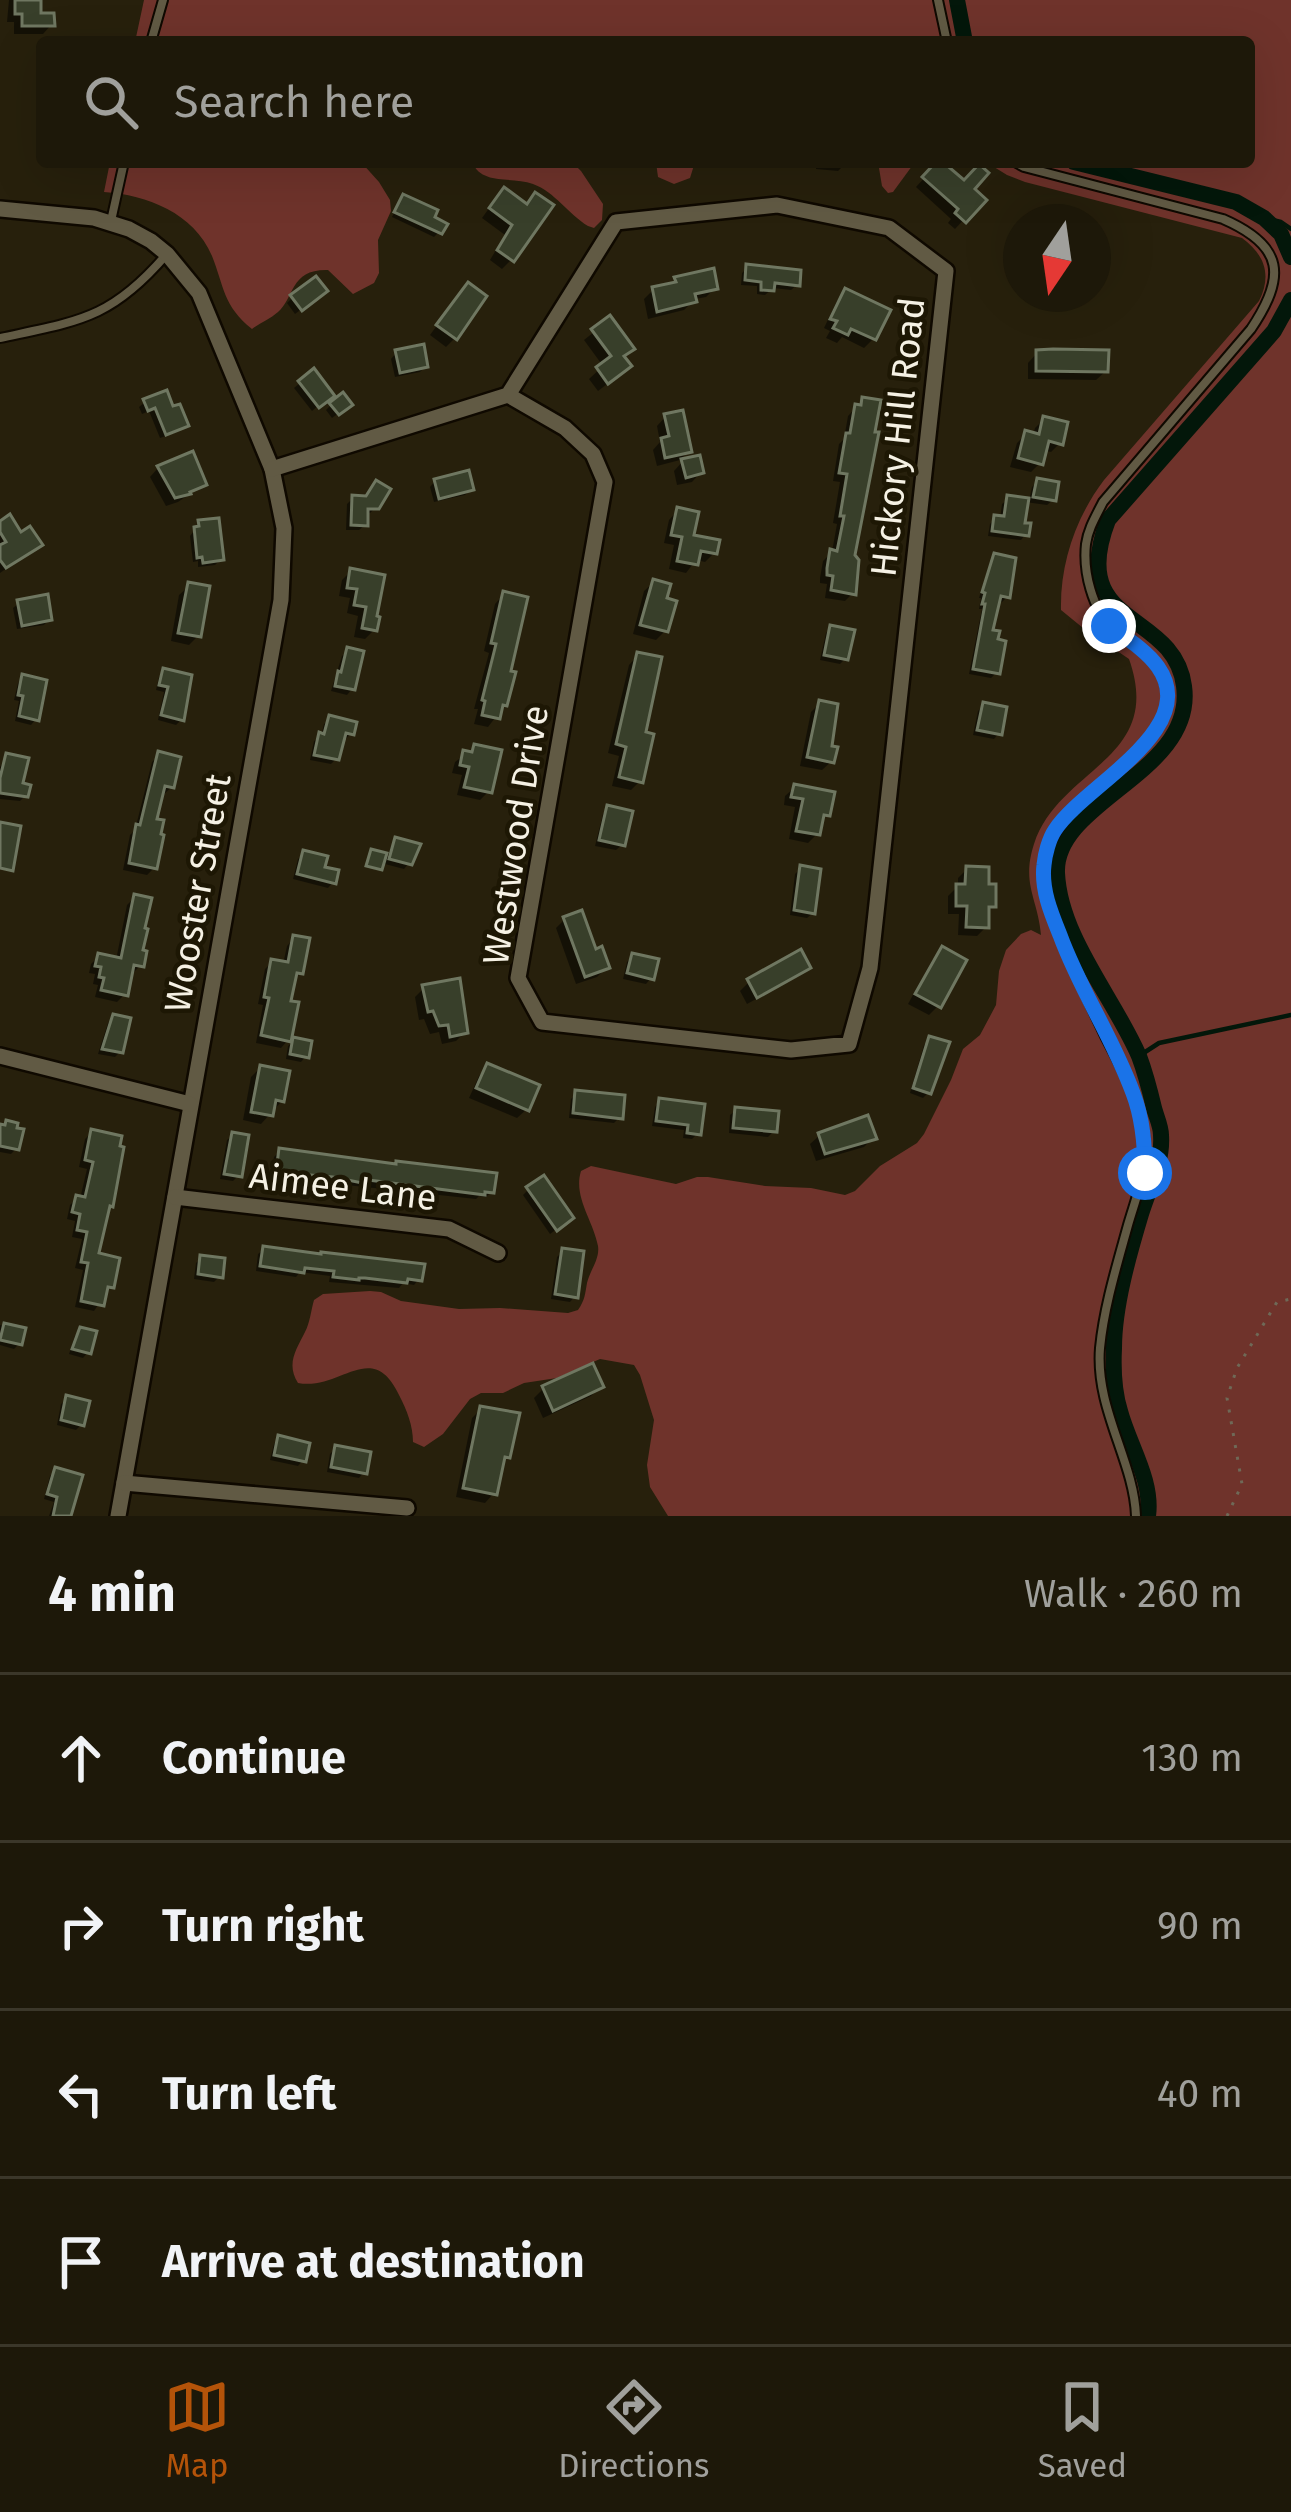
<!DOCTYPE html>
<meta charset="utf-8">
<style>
body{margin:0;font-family:"Fira Sans",sans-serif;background:#252112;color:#f1f3f6}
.compass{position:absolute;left:1003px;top:204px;width:108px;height:108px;border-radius:50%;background:#1d1809;box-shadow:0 12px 48px #0002;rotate:193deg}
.stop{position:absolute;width:36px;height:36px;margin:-27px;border:9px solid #1a73e8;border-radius:50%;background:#fff}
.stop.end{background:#1a73e8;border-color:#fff;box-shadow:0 3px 12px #0008}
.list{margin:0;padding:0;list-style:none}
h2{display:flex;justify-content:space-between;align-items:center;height:156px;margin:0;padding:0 48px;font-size:51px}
h2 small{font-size:39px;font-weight:400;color:#a0a09c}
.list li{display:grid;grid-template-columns:78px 1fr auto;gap:36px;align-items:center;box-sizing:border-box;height:168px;padding:0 48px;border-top:3px solid #3b372a}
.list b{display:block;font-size:45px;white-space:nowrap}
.list em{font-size:39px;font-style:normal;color:#a0a09c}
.icon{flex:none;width:66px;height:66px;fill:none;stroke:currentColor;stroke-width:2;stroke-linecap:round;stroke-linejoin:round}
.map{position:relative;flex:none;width:1291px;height:1516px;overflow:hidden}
.search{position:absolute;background:#1d1809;box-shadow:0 12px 48px #0002;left:36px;right:36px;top:36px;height:132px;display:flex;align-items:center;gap:30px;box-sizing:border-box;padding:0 42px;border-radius:12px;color:#a0a09c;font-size:45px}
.sheet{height:828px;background:#1d1809}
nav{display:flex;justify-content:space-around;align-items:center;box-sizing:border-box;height:168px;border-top:3px solid #3b372a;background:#1d1809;font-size:33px;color:#a0a09c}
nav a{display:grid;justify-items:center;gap:6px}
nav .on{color:#b45309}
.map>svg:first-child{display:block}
</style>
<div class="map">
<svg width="1291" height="1516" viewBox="0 0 1291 1516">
<rect width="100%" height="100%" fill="#27200c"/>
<g fill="#6f332b">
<path d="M144,0H1291V1516H668L650,1487L647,1465L654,1420L640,1375L634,1365L600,1359L557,1378L524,1383L503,1393H481L470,1399L443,1434L424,1447L413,1442C413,1426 407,1410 399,1395C372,1338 341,1391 298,1383C286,1364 296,1350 305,1332C310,1323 311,1310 314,1300L323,1294L370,1291L381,1292L401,1301L459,1309L500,1308L568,1313L578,1310C585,1300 585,1294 587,1283C590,1270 600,1259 598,1246C593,1220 573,1197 581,1171L591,1166L676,1184L697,1177H708L765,1186L811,1188L845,1195L855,1191L880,1166L917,1143L924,1134L951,1080L963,1049L980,1035L996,1005L999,971L1006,950L1021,934L1031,930L1041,935C1038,899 1021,884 1034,844C1059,767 1165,760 1129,659L1101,640L1090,638L1083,628L1061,610C1060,563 1076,517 1104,480L1259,301C1272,275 1265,255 1242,238L1025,182L1007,175L986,162H1249V42H135Z"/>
<path d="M110,162H361L379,182L390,200L391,211L378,240L379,273L374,283L353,294L328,270C290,269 295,297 278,312C270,319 260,323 252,329C223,306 224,286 212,256C194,213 147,195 104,192Z"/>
<path d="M472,162H572L581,171L603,204L602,220L594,228L588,226C568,214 555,192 533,184C512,176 482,186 472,162Z"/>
<path d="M656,162H695L690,178L674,184L658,177Z"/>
<path d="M878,162H915L893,192L888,193L882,186Z"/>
</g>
<g fill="#0007">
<path d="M9,0H38V16L52,24L43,34H14V22H7Z"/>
<path d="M812,162H855L845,164L838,171L816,169V163Z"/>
<path d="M939,162L982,200L955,229L948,223L951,219L916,187Z"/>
<path d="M495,200L526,206L511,260L502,269L490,260L505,235L482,218Z"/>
<path d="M399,203L431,218L439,232L434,237L392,217Z"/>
<path d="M748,267L797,285L791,290L773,288L765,295L757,294V286L741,285L742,273Z"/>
<path d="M676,279L715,288L706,297L695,299L684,310L648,319L644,299L653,290L668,287Z"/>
<path d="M846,292L873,339L864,348L842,337L837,343L826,338L830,331L824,328L837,301Z"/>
<path d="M1045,294H1068L1061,301L1045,302Z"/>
<path d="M459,295L455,338L446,347L430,335Z"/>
<path d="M319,296L295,314L287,303L292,298Z"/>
<path d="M609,320L622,357L619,375L598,391L589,379L603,366L584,340Z"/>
<path d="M396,353L425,366L420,372L395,377L391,359Z"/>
<path d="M1037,353L1106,371L1096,380L1028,379V363Z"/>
<path d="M300,383L331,395L312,411L294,388Z"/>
<path d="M863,400L852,556L853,593L845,601L825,598L827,584L820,583V578L823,561L832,552L837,524L833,523L840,482L833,481L839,444L844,439L848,416Z"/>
<path d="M145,402L172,410L186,425L180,431L160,438L149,411L142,414L139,407Z"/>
<path d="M331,405L343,410L332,418L326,410Z"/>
<path d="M666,416L689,451L680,460L657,466L653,450L660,442L657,426Z"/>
<path d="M1044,419L1060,443L1051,452L1043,450L1040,463L1031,472L1010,467L1017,443L1026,434L1033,436L1035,428Z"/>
<path d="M683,461L701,472L692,482L677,485L674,471Z"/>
<path d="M158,468L204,484L178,502L166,506L150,477Z"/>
<path d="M435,481L471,490L465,495L434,502L430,487Z"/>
<path d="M1038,481L1053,500L1047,505L1025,502L1022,525L1026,534L1021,540L988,536L990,524L995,518L1000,519L1002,504L1008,499L1029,501L1032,487Z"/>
<path d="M353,498L376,507L370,513H365V525L359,530H346L347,504Z"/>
<path d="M678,510L691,537L714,553L705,562L696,560L686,573L669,569L674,545L664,543L669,520Z"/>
<path d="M200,523L221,559L215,565L198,567V561L193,562L190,536Z"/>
<path d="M0,524L39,545L0,573Z"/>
<path d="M995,556L1007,597L1002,602L997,601L989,632L997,672L991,678L969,674L982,609H979L981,598H979L990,562Z"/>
<path d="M351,571L381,577L374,630L365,639L354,637L358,616L347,613L350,598L339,596L342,580Z"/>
<path d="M654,582L665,631L656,640L633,634L644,591Z"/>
<path d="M189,586L198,636L189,645L171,641L179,595Z"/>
<path d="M504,594L507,673L505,705L488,727L474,724L478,709H474L489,653L484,651L495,604Z"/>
<path d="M19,603L49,619L44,625L17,629L13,608Z"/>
<path d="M831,628L846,658L840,664L820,660L826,633Z"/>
<path d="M348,651L352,689L347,695L331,691L342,656Z"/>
<path d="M638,655L643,734L640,781L631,790L612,786L619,756L608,753L629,665Z"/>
<path d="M164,672L182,719L176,725L158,720L164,692L156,690L159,677Z"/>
<path d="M23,678L36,719L31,725L15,721L19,701L14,700L18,683Z"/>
<path d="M820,703L832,761L822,770L800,766L811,712Z"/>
<path d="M984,705L999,733L994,739L973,735L978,711Z"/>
<path d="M330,719L351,733L346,739L341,738L336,759L331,764L310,760L314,741L321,736L324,724Z"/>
<path d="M475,747L489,791L480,800L457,795L462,775L452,773L455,762Z"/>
<path d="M159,755L172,787L164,794L160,793L153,821L154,868L147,875L123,870L130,835L135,830L152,762Z"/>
<path d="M7,757L25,796L20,801L0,799V767Z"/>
<path d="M795,787L827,814L819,822L817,834L808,843L789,839L795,807L784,805L785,796Z"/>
<path d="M608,809L622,845L616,850L595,846L603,814Z"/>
<path d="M396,840L414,857L404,869L381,863L378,870L367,867L372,852L388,857L391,846Z"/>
<path d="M304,853L333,882L328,888L293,879L298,859Z"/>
<path d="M801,868L813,913L807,918L790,915L795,874Z"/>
<path d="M967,869L993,906L986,913V927L977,936L958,935L959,914H948V896L958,886V878Z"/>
<path d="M135,897L141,965L133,973L130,972L125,994L117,1002L95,997L98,985L93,984L95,974L89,973L91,964L99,956L116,960L127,905Z"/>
<path d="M565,919L606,968L597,977L576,984L556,928Z"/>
<path d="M294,938L301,973L292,981L288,1003V1040L281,1048L256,1043L263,1005L258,1004L265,969L272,962L283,964L287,946Z"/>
<path d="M942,950L938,1006L929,1015L908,1004L933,959Z"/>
<path d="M632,956L651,978L646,984L623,979L627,962Z"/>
<path d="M808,967L799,976L747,1004L740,991L749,982Z"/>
<path d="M424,988L465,1032L456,1041L442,1044L439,1032L430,1034L424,1019L419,1020L415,997Z"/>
<path d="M114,1017L120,1052L115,1057L98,1054L108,1023Z"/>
<path d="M930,1039L929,1092L923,1098L910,1093L924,1045Z"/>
<path d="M294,1041L306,1056L301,1062L286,1059L288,1046Z"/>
<path d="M488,1066L527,1109L517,1118L469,1098L479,1076Z"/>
<path d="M260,1068L282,1101L261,1124L243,1120L251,1077Z"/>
<path d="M577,1093L620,1117L614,1123L569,1118L571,1099Z"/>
<path d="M660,1101L698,1133L692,1139L683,1138L684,1130L652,1126L655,1107Z"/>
<path d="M736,1110L774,1131L768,1137L729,1133L730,1115Z"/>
<path d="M0,1127L16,1149L11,1154L0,1152Z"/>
<path d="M92,1132L106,1210L95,1256L111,1286L94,1311L75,1307L83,1270L75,1268L82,1239L72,1237L75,1221L67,1219L70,1205L77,1198L80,1199L87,1169L79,1167L85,1139Z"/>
<path d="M233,1135L239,1175L233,1181L220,1179L227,1140Z"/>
<path d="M820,1135L873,1138L864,1147L816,1161L810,1144Z"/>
<path d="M280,1151L492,1191L486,1197L479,1196L476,1199L272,1177L274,1157Z"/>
<path d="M528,1190L565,1223L550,1234L523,1195Z"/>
<path d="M264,1249L419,1279L414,1285L403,1283L399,1288L329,1282L330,1276L300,1272L296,1277L256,1271L258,1254Z"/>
<path d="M563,1251L575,1296L570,1302L551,1299L557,1257Z"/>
<path d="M201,1258L220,1276L214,1282L194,1279L196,1263Z"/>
<path d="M0,1325L22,1330L20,1343L14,1349L0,1345Z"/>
<path d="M81,1330L88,1352L83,1358L69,1354L75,1336Z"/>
<path d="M591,1367L600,1387L591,1396L543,1418L534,1398L543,1389Z"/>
<path d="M67,1399L82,1424L76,1430L57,1425L61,1404Z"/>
<path d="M481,1409L507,1457L500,1463L494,1493L485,1503L456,1497L472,1418Z"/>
<path d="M279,1438L303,1460L298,1466L270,1460L274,1444Z"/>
<path d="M336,1448L364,1472L359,1478L327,1472L330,1454Z"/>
<path d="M56,1470L69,1514L72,1516H49L54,1502L44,1499L50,1476Z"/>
</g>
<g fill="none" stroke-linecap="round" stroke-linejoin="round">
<g stroke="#03170a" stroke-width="4.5">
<path d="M1264,218L1281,222L1291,229"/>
<path d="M1139,1056L1159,1043L1291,1015"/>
</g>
<g stroke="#03170a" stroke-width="16">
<path d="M957,0L965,42"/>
<path d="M1074,162L1236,202L1264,218L1281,234L1291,257"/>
<path d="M1148,1516C1153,1480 1129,1445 1120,1411C1114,1392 1113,1368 1114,1348C1114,1306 1129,1254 1141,1214C1149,1188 1163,1163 1161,1135C1161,1126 1156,1116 1154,1108C1150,1091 1145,1072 1139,1056C1114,998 1060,937 1057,873C1054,801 1196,773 1184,686C1174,609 1066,629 1108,520L1274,331L1291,300"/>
</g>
</g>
<g fill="#383f2a" stroke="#6f7761" stroke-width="3">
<path d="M15,0H41V13H54L55,26H22V14H15Z"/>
<path d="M936,162H943L964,180L979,164L989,173L975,189L987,200L966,223L955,213L958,209L922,177Z"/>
<path d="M504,187L527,204L535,192L554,205L514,262L497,250L512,225L489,208Z"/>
<path d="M403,194L438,210L435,217L448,224L442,234L394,212Z"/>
<path d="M746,264L801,270L800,286L775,283L774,291L761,290V282L745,280Z"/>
<path d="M714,268L718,289L695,294L697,302L657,312L652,287L676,282L674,277Z"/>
<path d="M316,276L328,291L302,311L290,295Z"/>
<path d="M468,282L487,296L457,340L436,325Z"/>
<path d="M845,288L891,310L876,340L851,329L848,335L833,328L837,321L830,319Z"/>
<path d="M610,315L635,349L624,356L632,366L608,384L596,367L611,356L591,329Z"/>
<path d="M424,344L428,367L400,373L395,350Z"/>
<path d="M1053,349L1109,350L1108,372L1036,371V350Z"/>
<path d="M314,368L335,396L319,408L298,381Z"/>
<path d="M167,390L173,406L180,404L189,426L166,435L155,408L148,411L143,399Z"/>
<path d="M343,392L353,405L339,415L329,403Z"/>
<path d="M862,397L881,400L875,432H879L855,555L859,560L856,595L831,590L833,576L827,575V568L830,549L837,551L844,516H840L847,474L839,473L846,433H850L855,404L861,405Z"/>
<path d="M683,410L692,452L665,458L661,438L669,436L664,414Z"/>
<path d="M1043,416L1068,422L1063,445L1049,441L1043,465L1018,458L1025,430L1039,434Z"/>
<path d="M193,451L207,485L190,492L191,494L175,498L157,466Z"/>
<path d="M700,455L704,473L686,478L681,459Z"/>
<path d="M469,470L474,490L439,499L434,479Z"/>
<path d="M1037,478L1059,482L1056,501L1033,497Z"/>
<path d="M376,480L391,489L379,509H368V526L351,525L352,495L366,496Z"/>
<path d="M1007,495L1029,498L1025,523H1031L1029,536L992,531L994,515L1004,516Z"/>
<path d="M677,507L699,512L694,535L720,540L717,554L701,551L698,565L677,561L682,537L671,535Z"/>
<path d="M10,514L21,532L30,526L43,545L6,568L0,560V545L6,542L0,532V521Z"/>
<path d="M219,518L224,560L203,563L202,557L197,558L194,527L199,526L198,520Z"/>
<path d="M994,553L1016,558L1010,598L1001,596L993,630L1000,631L998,639L1006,641L1000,674L973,669L985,604H982L985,593L982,592Z"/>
<path d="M350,568L385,575L377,616L380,617L377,631L362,628L366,607L354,605L357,589L347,588Z"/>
<path d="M653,579L671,584L667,598L677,601L668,632L640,625Z"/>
<path d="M188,582L210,586L201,637L178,633Z"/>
<path d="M503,591L528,597L511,671L516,672L507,706L503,705L500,719L482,715L485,701L482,700L496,644L491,643Z"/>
<path d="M48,594L52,620L22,626L17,600Z"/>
<path d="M830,625L855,630L848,660L824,655Z"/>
<path d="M347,647L364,651L355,690L335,686L338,671L341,672Z"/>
<path d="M637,652L662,657L646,732L654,734L643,783L619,777L626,747L616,744Z"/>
<path d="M163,668L192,675L184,721L161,715L168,687L159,685Z"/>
<path d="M22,674L47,680L39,721L19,716L23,696L18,695Z"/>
<path d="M819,700L838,704L832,746L838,747L834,763L807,757Z"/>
<path d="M983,702L1007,707L1002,735L977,730Z"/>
<path d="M329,715L357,722L354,735L346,733L339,760L314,755L319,732L324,734Z"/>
<path d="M474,744L502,750L492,793L464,787L469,767L460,765L463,750L472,752Z"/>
<path d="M158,751L181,757L174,788L165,786L157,819L164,820L161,834L164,835L157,869L129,863L136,824L140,825Z"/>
<path d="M6,753L29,758L23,783L31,785L28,797L0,793V778Z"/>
<path d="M794,784L835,792L830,816L824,815L820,835L796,831L803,799L791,797Z"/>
<path d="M607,805L633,811L625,846L599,840Z"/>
<path d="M0,822L21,826L13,871L0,868Z"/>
<path d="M395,837L421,844L412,865L389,859Z"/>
<path d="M371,849L387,853L382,870L366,866Z"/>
<path d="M303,850L328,856L325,867L339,870L336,884L297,874Z"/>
<path d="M800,865L821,869L815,914L794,910Z"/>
<path d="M966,866L989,867V884H996V907H989V928L966,927L967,906H956V884H965Z"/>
<path d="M134,894L152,898L145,928L148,929L143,950L147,951L144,967L134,965L128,996L101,990L104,978L99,977L101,967L95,966L98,953L121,958Z"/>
<path d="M582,910L596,949L602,946L610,968L585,977L563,917Z"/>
<path d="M293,935L310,938L303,974L297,973L291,1001L299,1002L291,1042L261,1035L269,998L264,997L271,959L288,962Z"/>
<path d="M942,946L967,960L941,1008L915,994Z"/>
<path d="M801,949L811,968L757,998L747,979Z"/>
<path d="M632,953L659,959L654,980L627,973Z"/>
<path d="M460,978L468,1033L450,1037L448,1025L439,1026L433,1011L428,1012L422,985Z"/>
<path d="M113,1014L131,1018L123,1053L102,1049Z"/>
<path d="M929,1036L950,1042L931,1094L913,1088Z"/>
<path d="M293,1037L312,1041L309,1058L290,1054Z"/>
<path d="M487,1063L540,1085L529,1111L476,1088Z"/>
<path d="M260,1065L290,1071L284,1102L276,1100L273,1116L251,1112Z"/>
<path d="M575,1090L625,1095L623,1119L573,1113Z"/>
<path d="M659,1098L705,1104L701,1135L687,1133L688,1125L656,1121Z"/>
<path d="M735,1107L779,1111L777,1132L733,1128Z"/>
<path d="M868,1115L877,1139L825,1154L818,1133Z"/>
<path d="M6,1120L18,1123L17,1128L24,1129L19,1150L0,1146V1124L5,1125Z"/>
<path d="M91,1129L122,1136L120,1146L124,1147L113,1207L110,1206L99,1253L120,1258L114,1288L108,1287L104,1306L81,1301L88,1263L81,1262L87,1232L77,1230L80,1214L72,1212L76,1195L85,1197L93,1162L85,1160Z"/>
<path d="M232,1132L249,1135L242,1177L224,1174Z"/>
<path d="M279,1148L396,1164V1161L497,1173L494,1193L485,1192V1195L368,1180L367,1184L333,1177L276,1172Z"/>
<path d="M544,1175L574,1218L557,1231L526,1187Z"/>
<path d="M263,1246L321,1254V1252L425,1264L422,1281L408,1279L407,1283L365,1278H359V1280L333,1277L334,1271L305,1268L304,1273L260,1266Z"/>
<path d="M562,1248L584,1251L578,1298L555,1294Z"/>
<path d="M200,1255L225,1258L223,1278L198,1274Z"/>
<path d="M4,1323L26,1328L22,1345L0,1340Z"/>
<path d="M80,1327L97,1331L91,1354L72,1349Z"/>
<path d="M593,1363L604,1387L553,1411L542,1386Z"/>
<path d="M66,1395L90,1401L84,1426L61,1420Z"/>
<path d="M480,1406L520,1413L510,1458L505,1457L497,1495L463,1488Z"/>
<path d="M278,1435L310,1443L306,1462L274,1455Z"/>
<path d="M335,1445L371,1452L367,1474L331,1467Z"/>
<path d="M55,1467L83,1475L71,1516H53L57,1497L47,1494Z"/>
</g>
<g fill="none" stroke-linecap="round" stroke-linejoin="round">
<defs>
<g id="lane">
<path d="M938,0L947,42"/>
<path d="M151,42L163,0"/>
<path d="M1015,162L1024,167L1223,219C1285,246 1286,277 1251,329L1103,502C1096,516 1088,529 1086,544C1083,571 1092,610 1113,628C1136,648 1165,661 1167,696C1171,757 1050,794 1044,867C1042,888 1049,909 1057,928C1071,965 1088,1000 1105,1036C1120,1065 1137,1095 1143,1128C1150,1164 1138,1191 1128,1225C1117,1265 1104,1307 1100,1348C1095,1409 1134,1461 1136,1516"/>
<path d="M111,221L124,162"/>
<path d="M0,338C79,321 111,319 166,255"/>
</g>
<g id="street">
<path d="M0,209L94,218L129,229L151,241L167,254L199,293L272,469L284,528L281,600L118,1516"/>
<path d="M272,469L508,395L616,222L777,205L889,228L946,271L870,968L849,1044L791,1050L542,1022L518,978L605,482L593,454L565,428L508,395"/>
<path d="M0,1056L190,1104"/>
<path d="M175,1197L449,1229L498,1253"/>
<path d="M124,1483L407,1508"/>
</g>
</defs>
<use href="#lane" stroke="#0f0900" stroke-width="12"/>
<use href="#street" stroke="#0f0900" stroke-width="20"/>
<path stroke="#6f6957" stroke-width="3" stroke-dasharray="3 9" stroke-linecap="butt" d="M1227,1516L1242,1484L1227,1398L1237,1368L1277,1302L1291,1299"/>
<use href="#lane" stroke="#615a44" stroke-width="8"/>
<use href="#street" stroke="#615a44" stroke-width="15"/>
</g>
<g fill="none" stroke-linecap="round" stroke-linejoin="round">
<path stroke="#1a73e8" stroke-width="15" d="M1109,626C1126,638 1146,650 1158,667C1202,730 1083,786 1055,830C1049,839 1045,854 1044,865C1041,889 1051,913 1060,935C1080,990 1113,1038 1133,1093C1143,1119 1145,1145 1145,1173"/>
</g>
<g text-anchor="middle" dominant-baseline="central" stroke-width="9" stroke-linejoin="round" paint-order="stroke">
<g font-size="36" fill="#f5f1e4" stroke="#1d1704">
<text transform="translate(898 437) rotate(-84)">Hickory Hill Road</text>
<text transform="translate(516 835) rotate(-81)">Westwood Drive</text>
<text transform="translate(198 893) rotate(-80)">Wooster Street</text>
<text transform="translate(343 1187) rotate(7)">Aimee Lane</text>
</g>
</g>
</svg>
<svg class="compass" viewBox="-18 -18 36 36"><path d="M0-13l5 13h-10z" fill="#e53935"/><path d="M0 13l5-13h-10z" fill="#a0a09c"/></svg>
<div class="stop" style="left:1145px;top:1173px"></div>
<div class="stop end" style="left:1109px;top:626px"></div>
<div class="search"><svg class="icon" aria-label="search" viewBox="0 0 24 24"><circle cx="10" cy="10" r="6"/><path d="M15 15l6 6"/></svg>Search here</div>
</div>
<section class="sheet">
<h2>4 min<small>Walk · 260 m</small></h2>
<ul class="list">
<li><svg class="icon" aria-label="ahead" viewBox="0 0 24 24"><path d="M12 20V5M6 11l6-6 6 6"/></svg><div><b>Continue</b></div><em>130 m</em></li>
<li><svg class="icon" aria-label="right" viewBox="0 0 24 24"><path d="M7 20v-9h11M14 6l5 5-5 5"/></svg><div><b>Turn right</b></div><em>90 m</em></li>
<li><svg class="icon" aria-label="left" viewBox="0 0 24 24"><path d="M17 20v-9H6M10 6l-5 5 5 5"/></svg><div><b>Turn left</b></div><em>40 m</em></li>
<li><svg class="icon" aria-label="arrive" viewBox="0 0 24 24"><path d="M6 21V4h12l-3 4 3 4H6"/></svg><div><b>Arrive at destination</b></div></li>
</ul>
</section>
<nav>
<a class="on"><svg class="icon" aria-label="map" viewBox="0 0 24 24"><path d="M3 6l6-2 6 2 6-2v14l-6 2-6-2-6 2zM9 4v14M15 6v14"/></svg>Map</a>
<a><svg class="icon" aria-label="directions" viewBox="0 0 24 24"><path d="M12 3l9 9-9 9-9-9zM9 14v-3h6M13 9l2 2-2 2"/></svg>Directions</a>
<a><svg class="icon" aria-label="saved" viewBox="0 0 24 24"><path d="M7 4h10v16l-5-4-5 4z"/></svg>Saved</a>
</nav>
